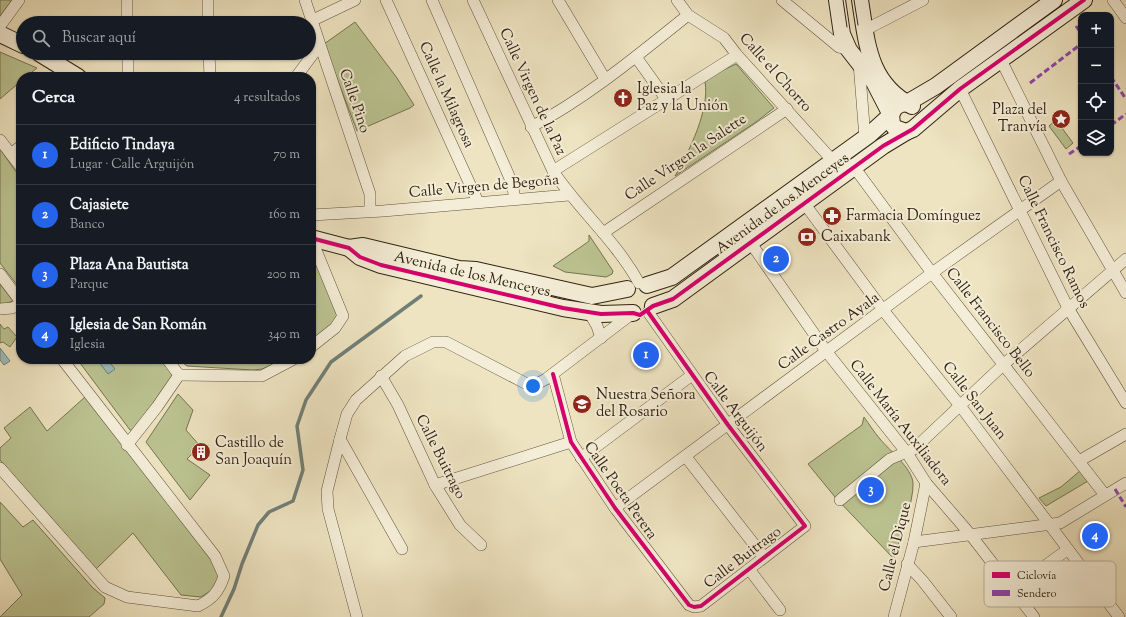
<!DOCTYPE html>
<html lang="es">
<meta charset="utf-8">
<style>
body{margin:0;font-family:"Sorts Mill Goudy",serif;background:#20242c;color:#f1f3f6}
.controls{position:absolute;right:12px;top:12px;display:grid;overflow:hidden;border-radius:8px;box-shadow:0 1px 3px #0004}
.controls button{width:36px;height:36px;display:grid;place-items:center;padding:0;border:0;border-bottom:1px solid #363941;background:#171b24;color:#f1f3f6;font:20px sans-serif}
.you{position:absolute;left:533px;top:386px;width:14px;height:14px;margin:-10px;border:3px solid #fff;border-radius:50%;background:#1a73e8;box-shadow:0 0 0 6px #1a73e833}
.badge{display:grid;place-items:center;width:26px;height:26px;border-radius:50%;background:#2563eb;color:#fff;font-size:13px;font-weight:700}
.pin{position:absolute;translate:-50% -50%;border:2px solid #fff;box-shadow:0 1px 4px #0006}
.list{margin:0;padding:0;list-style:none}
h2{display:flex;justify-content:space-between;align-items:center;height:52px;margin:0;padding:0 16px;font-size:17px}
h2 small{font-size:13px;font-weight:400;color:#9ea1a6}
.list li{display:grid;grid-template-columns:26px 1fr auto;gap:12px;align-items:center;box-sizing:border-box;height:60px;padding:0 16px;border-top:1px solid #363941}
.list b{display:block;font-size:15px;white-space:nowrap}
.list p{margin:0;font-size:13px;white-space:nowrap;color:#9ea1a6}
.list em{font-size:13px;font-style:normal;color:#9ea1a6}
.icon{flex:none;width:22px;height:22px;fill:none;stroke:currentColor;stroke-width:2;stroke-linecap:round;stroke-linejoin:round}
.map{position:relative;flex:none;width:1126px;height:617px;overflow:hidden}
.search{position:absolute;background:#171b24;box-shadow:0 1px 3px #0004;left:16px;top:16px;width:300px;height:44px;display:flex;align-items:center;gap:10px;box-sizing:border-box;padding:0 14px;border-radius:22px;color:#9ea1a6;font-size:15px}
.panel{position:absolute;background:#171b24;box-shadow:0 1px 3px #0004;left:16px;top:72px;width:300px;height:292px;border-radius:16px}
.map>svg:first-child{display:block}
</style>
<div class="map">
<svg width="1126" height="617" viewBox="0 0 1126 617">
<rect width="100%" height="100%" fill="#eee4c1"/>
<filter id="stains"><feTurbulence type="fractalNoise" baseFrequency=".005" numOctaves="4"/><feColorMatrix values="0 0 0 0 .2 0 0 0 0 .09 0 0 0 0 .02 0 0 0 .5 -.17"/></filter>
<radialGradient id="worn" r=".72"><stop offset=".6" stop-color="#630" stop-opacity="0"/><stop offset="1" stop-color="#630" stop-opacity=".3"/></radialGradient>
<g fill="#bbc391" stroke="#767352">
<path d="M0,0H12L0,17Z"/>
<path d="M355,22L397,78L414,105L410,108L357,131L324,44Z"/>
<path d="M0,52L37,68L26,77H21V81L0,99Z"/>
<path d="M736,64L774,108L756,122L675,176C689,152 710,109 705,82L715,74Z"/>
<path d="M1056,120L1073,143L1066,149L1049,126Z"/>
<path d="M0,149L21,179V290L0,263Z"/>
<path d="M589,235L613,271L612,274L606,277L565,272L553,266L585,244L589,241Z"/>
<path d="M311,252L340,320L311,342Z"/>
<path d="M0,284L13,301L4,304L0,303Z"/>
<path d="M0,324L4,329L8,327L17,337L10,347L3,342L0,343Z"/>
<path d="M77,359H161L173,375L136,431L130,430Z"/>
<path d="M178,359H286L262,369L253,370L187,366Z"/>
<path d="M178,394L193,410L186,430L200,446L187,459L210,475L190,500L146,442Z"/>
<path d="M85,397L211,556L219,573L218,579L212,590L201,597L181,595L133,533L96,569L0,460V448L11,438L4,428L30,407L47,431Z"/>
<path d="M864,417C869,424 874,432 880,439C889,450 912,468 913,483C914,502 899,540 894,559L835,497L808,464L862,425Z"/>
<path d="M1081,470L1088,481L1046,506L1039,498L1061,487Z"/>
<path d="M0,502L23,527L33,520L92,587L105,598L104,604L89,617H0L22,595L0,559Z"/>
</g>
<g fill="#9cbdba" stroke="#717f77">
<path d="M0,348L10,361L4,365L0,360Z"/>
<path d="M103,359H107L115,369L108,374L99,362Z"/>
</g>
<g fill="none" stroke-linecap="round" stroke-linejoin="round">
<path stroke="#717f77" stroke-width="3.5" d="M221,617L234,589L242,564L258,525L269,512L293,501L303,470L297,426L306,400L331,362L421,296"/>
<defs>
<g id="street">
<path d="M127,0V23"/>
<path d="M208,0V23"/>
<path d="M305,0L370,194V211"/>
<path d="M386,0L478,202"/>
<path d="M432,0L512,183L515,199"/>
<path d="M473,0L553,171C579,210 616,241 639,283"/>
<path d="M558,0L605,79"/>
<path d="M677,0L688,15L724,38L737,55L833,161"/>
<path d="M782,0L839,47L849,50"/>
<path d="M1113,0L1126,18"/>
<path d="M311,21L355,0"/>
<path d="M0,26L19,0"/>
<path d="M865,30L923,0"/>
<path d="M128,53V77"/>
<path d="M209,53L210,77"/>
<path d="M636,57L666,99"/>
<path d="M1001,60L1061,181L1126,293"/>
<path d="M859,63L865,138"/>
<path d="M296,77L319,46"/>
<path d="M960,89L1068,308L1126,403"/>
<path d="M531,127C588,97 638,55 688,15"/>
<path d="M0,140L21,167"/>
<path d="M11,154L21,146"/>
<path d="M854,167L932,273L1105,495"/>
<path d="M553,171L737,55"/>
<path d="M804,203L883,310L961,407L1119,617"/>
<path d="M311,215L383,211L569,195"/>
<path d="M603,233L787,109"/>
<path d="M750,242L826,351L907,453L926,483L970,534L1034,617"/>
<path d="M0,274L21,302"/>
<path d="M0,309L12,308L21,304"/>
<path d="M589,312L597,326L601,338"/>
<path d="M311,347L335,328L343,316L311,238"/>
<path d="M553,374L571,442L615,508L689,605L694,607L701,606L805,526L728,425L648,312"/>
<path d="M179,375L262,376L294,359"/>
<path d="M381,376L398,405L435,485L460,525L481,545"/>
<path d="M340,439L402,549"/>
<path d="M127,445L157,407L179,375L167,359"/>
<path d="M686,457L764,557"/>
<path d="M581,458L692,375"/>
<path d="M1079,461L1126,434"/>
<path d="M0,468L105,587L127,597L198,606C213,599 219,591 224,576L215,556L62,359"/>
<path d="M435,485L571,442"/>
<path d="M840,500L890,459L914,449L1003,365L1126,259"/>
<path d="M615,508L932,273L1061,181"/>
<path d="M914,542L1060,523L1126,483"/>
<path d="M907,564L922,580L951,617"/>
<path d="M749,569L780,610"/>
<path d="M1013,589L1067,550"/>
<path d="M357,617L328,509L327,491L340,439L347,414L356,400L405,356L433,342H446L525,383L533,386L546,379L633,313"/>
<path d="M894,617L914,542L926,483"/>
</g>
<g id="secondary">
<path d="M837,0L842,34L849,50L874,82L891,115"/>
<path d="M860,0C867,43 868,83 912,106"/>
<path d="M1054,0L936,86L907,103L901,104L895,107L891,115L892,124L895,128L906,132L913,129L960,89L1084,0"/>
<path d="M0,34L23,45"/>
<path d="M39,53L78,77"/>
<path d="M311,238L349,248L363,246L459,269L476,270L592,296L627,289"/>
<path d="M349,248L360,257L381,265L563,308L601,314L633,313"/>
<path d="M647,285L672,277L869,135L891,115"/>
<path d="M653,306L673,299L883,146L906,132"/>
</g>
</defs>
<use href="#street" stroke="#60533e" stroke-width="12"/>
<use href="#secondary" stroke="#312312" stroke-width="18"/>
<use href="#street" stroke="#f4edd7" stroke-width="11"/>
<use href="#secondary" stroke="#f4edd7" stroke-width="16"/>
<g stroke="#312312" stroke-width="1">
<path d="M843,0L847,27"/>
<path d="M854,0L858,25"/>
</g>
<g stroke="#8e44ad" stroke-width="3" stroke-dasharray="6 3" stroke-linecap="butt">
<path d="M1076,26L1081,33"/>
<path d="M1111,77L1126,99"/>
<path d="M1030,83L1081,44"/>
<path d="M1111,125L1126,114"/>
<path d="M1069,154L1081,146"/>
<path d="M1115,489L1126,507"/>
</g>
<defs>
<g id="cycleway">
<path d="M311,238L349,248L360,257L381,265L563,308L601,314L633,313L640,315L653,306L673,299L883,146L913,129L960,89L1084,0"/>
<path d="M553,374L571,442L615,508L689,605L694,607L701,606L805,526L728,425L648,312"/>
</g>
</defs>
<use href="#cycleway" stroke="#f4edd7" stroke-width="6"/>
<use href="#cycleway" stroke="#d6006c" stroke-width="4"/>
</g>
<defs>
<symbol id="church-disc" viewBox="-11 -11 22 22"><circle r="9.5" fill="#8f2418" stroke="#f4edd7"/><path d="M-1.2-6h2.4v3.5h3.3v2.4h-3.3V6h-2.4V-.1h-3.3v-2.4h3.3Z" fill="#fff"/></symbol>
<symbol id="sight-disc" viewBox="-11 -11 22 22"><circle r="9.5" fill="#8f2418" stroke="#f4edd7"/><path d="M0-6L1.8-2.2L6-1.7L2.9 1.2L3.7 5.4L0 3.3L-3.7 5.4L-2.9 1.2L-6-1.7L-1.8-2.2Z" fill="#fff"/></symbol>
<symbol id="pharmacy-disc" viewBox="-11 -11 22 22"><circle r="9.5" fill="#8f2418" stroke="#f4edd7"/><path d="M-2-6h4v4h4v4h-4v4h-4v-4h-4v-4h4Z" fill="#fff"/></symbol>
<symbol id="bank-disc" viewBox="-11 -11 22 22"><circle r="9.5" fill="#8f2418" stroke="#f4edd7"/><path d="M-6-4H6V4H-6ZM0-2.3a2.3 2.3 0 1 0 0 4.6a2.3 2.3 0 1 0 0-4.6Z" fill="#fff"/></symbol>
<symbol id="school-disc" viewBox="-11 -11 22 22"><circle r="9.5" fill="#8f2418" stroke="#f4edd7"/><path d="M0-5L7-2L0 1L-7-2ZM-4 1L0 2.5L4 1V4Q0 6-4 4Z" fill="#fff"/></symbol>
<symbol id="building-disc" viewBox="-11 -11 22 22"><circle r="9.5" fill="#8f2418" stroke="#f4edd7"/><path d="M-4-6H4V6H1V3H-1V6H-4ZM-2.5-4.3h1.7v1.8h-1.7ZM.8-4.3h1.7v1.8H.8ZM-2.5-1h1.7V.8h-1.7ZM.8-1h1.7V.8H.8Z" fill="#fff"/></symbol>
</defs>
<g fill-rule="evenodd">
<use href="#church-disc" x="612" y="87" width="22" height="22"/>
<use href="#sight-disc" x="1050" y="108" width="22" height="22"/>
<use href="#pharmacy-disc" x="821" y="205" width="22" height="22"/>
<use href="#bank-disc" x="796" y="226" width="22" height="22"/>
<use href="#school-disc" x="571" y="393" width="22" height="22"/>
<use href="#building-disc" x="190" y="441" width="22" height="22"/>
</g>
<g text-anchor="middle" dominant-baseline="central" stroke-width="4" stroke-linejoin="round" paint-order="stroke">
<g font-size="15" fill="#312312" stroke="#f4edd7">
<text transform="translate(775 73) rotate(48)">Calle el Chorro</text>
<text transform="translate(532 92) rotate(65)">Calle Virgen de la Paz</text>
<text transform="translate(446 95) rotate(66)">Calle la Milagrosa</text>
<text transform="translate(354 101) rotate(71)">Calle Pino</text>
<text transform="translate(686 158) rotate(-34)">Calle Virgen la Salette</text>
<text transform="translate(484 187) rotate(-5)">Calle Virgen de Begoña</text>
<text transform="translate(783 204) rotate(-36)">Avenida de los Menceyes</text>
<text transform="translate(1053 242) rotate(64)">Calle Francisco Ramos</text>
<text transform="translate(472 275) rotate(13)">Avenida de los Menceyes</text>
<text transform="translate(990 323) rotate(52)">Calle Francisco Bello</text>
<text transform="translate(829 332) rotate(-36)">Calle Castro Ayala</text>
<text transform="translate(974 401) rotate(52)">Calle San Juan</text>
<text transform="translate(735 412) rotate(53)">Calle Arguijón</text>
<text transform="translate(900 423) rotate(52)">Calle María Auxiliadora</text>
<text transform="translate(440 457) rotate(63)">Calle Buitrago</text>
<text transform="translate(620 491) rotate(55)">Calle Poeta Perera</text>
<text transform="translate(896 547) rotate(-76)">Calle el Dique</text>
<text transform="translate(743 558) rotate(-37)">Calle Buitrago</text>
</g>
<g font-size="15" fill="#312312" stroke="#f4edd7" text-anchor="start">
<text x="637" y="89">Iglesia la<tspan x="637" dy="17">Paz y la Unión</tspan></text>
<text x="1047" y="110" text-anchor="end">Plaza del<tspan x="1047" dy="17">Tranvía</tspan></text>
<text x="846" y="216">Farmacia Domínguez</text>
<text x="821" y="237">Caixabank</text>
<text x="596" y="395">Nuestra Señora<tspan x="596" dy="17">del Rosario</tspan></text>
<text x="215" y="443">Castillo de<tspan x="215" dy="17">San Joaquín</tspan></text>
</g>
</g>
<rect x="984" y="561" width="132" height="46" rx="6" fill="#f4edd7" stroke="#bab09c" stroke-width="1"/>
<rect x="992" y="572" width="18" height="6" fill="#d6006c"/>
<rect x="992" y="590" width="18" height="6" fill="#8e44ad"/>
<g font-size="11" fill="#312312">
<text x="1017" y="579">Ciclovía</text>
<text x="1017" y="597">Sendero</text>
</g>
<rect width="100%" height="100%" filter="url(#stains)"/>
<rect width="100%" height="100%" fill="url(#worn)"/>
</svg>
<div class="controls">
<button>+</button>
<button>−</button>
<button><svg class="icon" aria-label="locate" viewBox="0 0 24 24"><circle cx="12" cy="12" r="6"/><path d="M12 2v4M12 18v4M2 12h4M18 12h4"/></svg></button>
<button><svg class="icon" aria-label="layers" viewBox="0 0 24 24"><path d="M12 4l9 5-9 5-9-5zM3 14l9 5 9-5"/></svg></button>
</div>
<div class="you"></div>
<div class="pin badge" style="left:646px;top:355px">1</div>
<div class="pin badge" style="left:776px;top:259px">2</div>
<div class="pin badge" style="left:871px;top:490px">3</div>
<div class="pin badge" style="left:1095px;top:536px">4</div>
<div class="search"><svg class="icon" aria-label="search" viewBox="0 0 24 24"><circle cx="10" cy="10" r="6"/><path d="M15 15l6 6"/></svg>Buscar aquí</div>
<section class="panel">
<h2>Cerca<small>4 resultados</small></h2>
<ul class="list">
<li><span class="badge">1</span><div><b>Edificio Tindaya</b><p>Lugar · Calle Arguijón</p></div><em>70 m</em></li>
<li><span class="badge">2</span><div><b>Cajasiete</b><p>Banco</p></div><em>160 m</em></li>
<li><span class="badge">3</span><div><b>Plaza Ana Bautista</b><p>Parque</p></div><em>200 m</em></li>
<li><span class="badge">4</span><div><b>Iglesia de San Román</b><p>Iglesia</p></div><em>340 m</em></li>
</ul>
</section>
</div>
